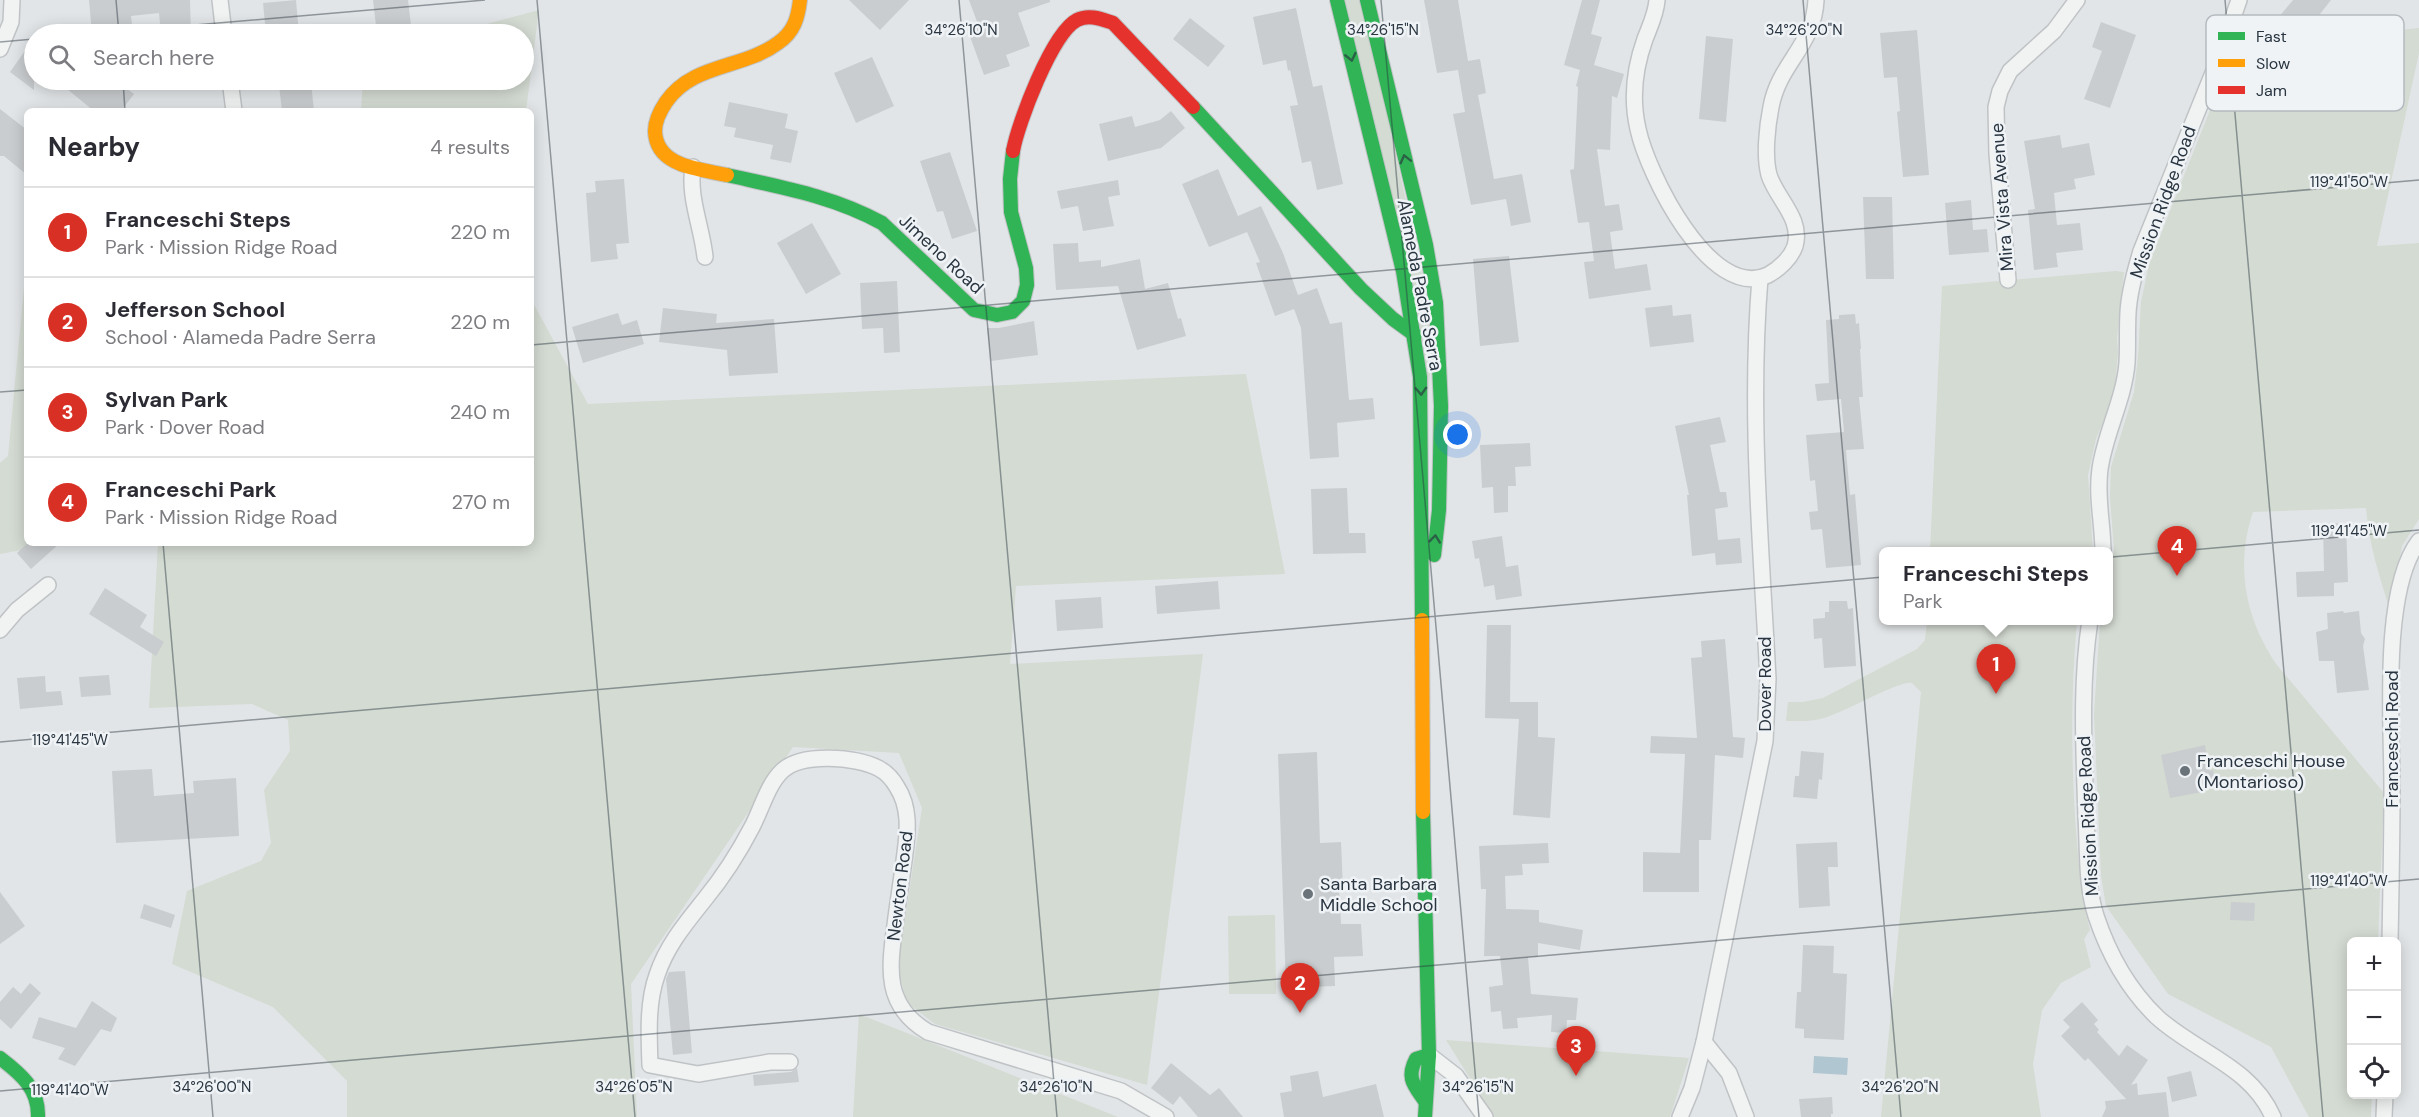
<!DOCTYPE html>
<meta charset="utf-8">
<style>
body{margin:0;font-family:"DM Sans",sans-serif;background:#f7f7f7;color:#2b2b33}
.controls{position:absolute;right:18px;bottom:18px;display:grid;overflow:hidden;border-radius:9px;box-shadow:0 3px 15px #0003}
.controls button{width:54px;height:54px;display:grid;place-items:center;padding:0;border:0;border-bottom:2px solid #e1e1e2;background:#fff;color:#2b2b33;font:30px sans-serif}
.you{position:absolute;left:1458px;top:435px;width:21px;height:21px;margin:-15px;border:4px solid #fff;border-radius:50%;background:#1a73e8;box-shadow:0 0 0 9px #1a73e833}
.badge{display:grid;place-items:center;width:39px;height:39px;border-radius:50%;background:#d93025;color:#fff;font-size:20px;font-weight:700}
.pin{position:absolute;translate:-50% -50px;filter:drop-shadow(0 2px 3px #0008)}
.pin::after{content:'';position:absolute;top:32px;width:21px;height:18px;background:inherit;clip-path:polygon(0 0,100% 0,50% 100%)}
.popup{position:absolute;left:1879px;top:547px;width:234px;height:78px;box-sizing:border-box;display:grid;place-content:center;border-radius:9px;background:#fff;filter:drop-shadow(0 2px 4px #0005);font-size:20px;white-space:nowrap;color:#7c7c81}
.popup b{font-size:22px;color:#2b2b33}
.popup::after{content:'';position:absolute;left:50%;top:100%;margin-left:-12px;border:12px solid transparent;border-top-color:#fff}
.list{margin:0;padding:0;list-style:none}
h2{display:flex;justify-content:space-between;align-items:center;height:78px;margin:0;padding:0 24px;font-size:26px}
h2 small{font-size:20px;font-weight:400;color:#7c7c81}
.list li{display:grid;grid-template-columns:39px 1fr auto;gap:18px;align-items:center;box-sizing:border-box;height:90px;padding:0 24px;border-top:2px solid #e1e1e2}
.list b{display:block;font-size:22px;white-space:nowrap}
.list p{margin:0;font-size:20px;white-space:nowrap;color:#7c7c81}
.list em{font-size:20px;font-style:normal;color:#7c7c81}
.icon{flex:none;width:33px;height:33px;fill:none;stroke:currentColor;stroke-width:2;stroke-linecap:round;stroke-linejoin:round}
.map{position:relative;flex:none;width:2419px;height:1117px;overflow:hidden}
.search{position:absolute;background:#fff;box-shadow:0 3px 15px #0003;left:24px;top:24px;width:510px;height:66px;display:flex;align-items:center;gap:15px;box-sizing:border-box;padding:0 21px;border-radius:33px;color:#7c7c81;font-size:22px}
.panel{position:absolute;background:#fff;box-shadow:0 3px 15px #0003;left:24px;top:108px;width:510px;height:438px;border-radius:9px}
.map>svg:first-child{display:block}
</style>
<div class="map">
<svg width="2419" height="1117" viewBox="0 0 2419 1117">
<rect width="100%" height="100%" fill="#e2e5e7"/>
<g fill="#d4dbd2">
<path d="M1343,0H1362L1434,329L1427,408Z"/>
<path d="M539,10L526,111H361L363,80H524V34H450Z"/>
<path d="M2419,28V53L2377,246L2419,243V519L2402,546L2390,610C2379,575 2369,545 2366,508L2253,512C2235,565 2245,619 2277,665L2384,793L2378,941L2352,942V1094L2372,1095L2371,1117H2309L2271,1047L2168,994L2106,906L2101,876L2094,714L2100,621L2108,620L2109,580L2114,550L2110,498L2111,467L2134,392L2138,356L2141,302L2149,264L2235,47Z"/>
<path d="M27,256V543H60L0,554V463L8,456Z"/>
<path d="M2116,271L2124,272L2117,338L2118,353L2115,385L2110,405L2096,439L2088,475L2093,551L1930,552L1942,286Z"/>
<path d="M531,299L588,404L1246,374L1285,574L1016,586L1010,664L1203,654L1147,1085L935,1024L906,1002L898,965L922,808L899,753L793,747L631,984L637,1117H347V1081L273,1007L172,964L187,891L261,861L271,843L264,790L290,751L288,720L252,704L149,708L158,543H531Z"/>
<path d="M1927,621H2077C2071,687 2071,751 2075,817C2078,856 2080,893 2090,930L2084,939L2091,967L2061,983L2042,1010L2033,1064L2041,1117H1881L1921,692L1912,683C1900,680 1843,713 1824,718C1812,722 1799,721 1786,721L1788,702H1803L1823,698L1917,649L1925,640Z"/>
<path d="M1275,915L1276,994H1229L1228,916Z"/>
<path d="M859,1014L1118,1117H853Z"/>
<path d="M1446,1040L1689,1058L1670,1117H1494Z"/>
</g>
<path fill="#b0c6d1" d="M1814,1056L1848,1058L1847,1075L1813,1073Z"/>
<g fill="#cacdcf">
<path d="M89,0H190L191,34H161L159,13L131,16L133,34H92Z"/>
<path d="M296,0L299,34H266L263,3Z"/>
<path d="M373,0H408L412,34H377Z"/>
<path d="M849,0H909L880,30Z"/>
<path d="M969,0H1050V2L1018,13L1030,46L1006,55L1010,66L984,75L968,31L979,27Z"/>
<path d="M1424,0H1458L1468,61L1480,59L1486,93L1478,95L1494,179L1522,174L1531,222L1511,226L1506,199L1471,205L1453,114L1465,112L1458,70L1437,73Z"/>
<path d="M1582,0H1600L1591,34L1602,37L1594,65L1624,74L1617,98L1612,96L1610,150L1597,149L1605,206L1619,204L1623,230L1610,232L1615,269L1647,264L1651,290L1589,299L1584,262L1594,261L1589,222L1578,223L1570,170L1574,169L1578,87L1576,86L1580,70L1564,65Z"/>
<path d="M2293,0H2331L2302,37L2278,18Z"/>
<path d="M1296,8L1313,87L1322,85L1343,184L1317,190L1311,161L1302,163L1290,106L1298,105L1290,70L1288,71L1286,60L1263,65L1253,17Z"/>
<path d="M1190,18L1225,46L1208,67L1173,39Z"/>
<path d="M2101,22L2136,35L2110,108L2084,99L2102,51L2092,47Z"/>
<path d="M1917,30L1929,175L1903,177L1897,112L1900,111L1897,77L1884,78L1880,33Z"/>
<path d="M1706,36L1733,39L1726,122L1699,119Z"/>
<path d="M34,38V90L10,72Z"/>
<path d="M872,57L894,106L856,123L834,73Z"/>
<path d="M56,80H115L134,94L121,111H94Z"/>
<path d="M311,82L314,111H282L279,85Z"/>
<path d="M729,102L788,114L785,128L798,131L791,163L770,159L773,145L734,137L736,128L724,126Z"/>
<path d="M0,109L27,130V175L4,156H0Z"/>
<path d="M1171,111L1185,128L1161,148L1108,161L1099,124L1132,116L1135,127L1160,120Z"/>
<path d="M2060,135L2062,148L2089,143L2095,175L2074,179L2076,189L2054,193L2057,225L2080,223L2083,250L2056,253L2058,267L2034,270L2028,210L2035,209L2024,141Z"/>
<path d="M950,152L977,231L952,239L943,211L937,212L920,161Z"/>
<path d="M1218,169L1238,216L1261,206L1283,253L1298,295L1317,288L1330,324L1342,322L1349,400L1373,398L1375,419L1337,423L1339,457L1310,459L1301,328L1294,309L1275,316L1256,263L1260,262L1247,232L1209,247L1182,184Z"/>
<path d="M624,179L629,243L616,244L618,259L591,262L586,193L596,192L595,181Z"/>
<path d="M1118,180L1120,195L1108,197L1114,226L1083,231L1078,206L1061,209L1057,191Z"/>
<path d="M1863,197H1892L1894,279H1866Z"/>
<path d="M1971,200L1973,230L1987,229L1989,252L1949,255L1945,203Z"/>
<path d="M812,223L841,274L806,294L777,243Z"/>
<path d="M1078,243L1079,262L1101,260V267L1140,259L1145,289L1168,283L1178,319L1181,318L1186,336L1137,350L1118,286L1056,290L1053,244Z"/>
<path d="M1509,256L1519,342L1480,346L1473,259Z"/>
<path d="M897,281L900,352L884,353L883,328L862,329L860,283Z"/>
<path d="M1672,305L1673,316L1691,314L1694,342L1650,347L1645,308Z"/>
<path d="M663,308L717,314L716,323L774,319L778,373L729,376L727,350L659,342Z"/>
<path d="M618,313L622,325L637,320L644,344L583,363L572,327Z"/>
<path d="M1855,314L1856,324L1859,323L1861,349H1860L1863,397H1859L1864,449L1846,450L1850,495L1855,494L1861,565L1826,568L1822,529L1811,530L1809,512L1818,511L1815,480L1810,481L1806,435L1844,432L1841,399L1817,401L1815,384L1829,383L1826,320L1839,319V315Z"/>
<path d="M1034,321L1038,355L991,361L987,328H999Z"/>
<path d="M1720,417L1726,442L1710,445L1720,492H1726L1728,507L1715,509L1718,540L1740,538L1742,563L1716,565L1715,553L1692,556L1687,495H1689L1675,426Z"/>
<path d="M1530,443L1531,466L1515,467L1516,486H1508V512L1494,513L1493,487L1482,488L1480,445Z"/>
<path d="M1347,488L1349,533H1365L1366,553L1313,554L1311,489Z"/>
<path d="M2346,523L2348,582L2334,583V596L2297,597L2296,572L2324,571L2323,524Z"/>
<path d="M1502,536L1506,567L1518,565L1522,596L1496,600L1494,585L1484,587L1479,558L1475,559L1472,541Z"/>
<path d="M28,543H60L31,569L17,553Z"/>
<path d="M1218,581L1220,609L1157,614L1155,586Z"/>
<path d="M105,588L147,615L140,627L164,642L156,656L89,614Z"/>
<path d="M1101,597L1103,628L1057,631L1055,600Z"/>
<path d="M1829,601H1847L1848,609L1853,608L1856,666L1824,668L1822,638L1814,639L1813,619L1825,618V612H1829Z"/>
<path d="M2343,611L2344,613L2359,611L2361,633L2365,639L2363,646L2369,690L2337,693L2334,661H2319L2316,632L2328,629L2327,613Z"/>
<path d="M1487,625H1511L1510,702H1538V737L1555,738L1550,818L1513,815L1519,719L1485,718Z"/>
<path d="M1725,639L1733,737L1745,738L1743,758L1715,755L1711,840H1699V892H1643V852L1680,853L1685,754L1650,753L1651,736L1697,738L1691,658L1702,657L1701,641Z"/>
<path d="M109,675L111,695L81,697L79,677Z"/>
<path d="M45,676L46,692L61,691L63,705L20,709L17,678Z"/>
<path d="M2205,745L2210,771L2213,770L2216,787L2202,789V792L2170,798L2161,755Z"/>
<path d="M1801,751L1824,753L1822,780L1819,779L1817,799L1793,797L1795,776H1799Z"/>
<path d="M1317,752L1320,843L1341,842L1343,889H1339L1341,924H1361L1363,956L1334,957L1335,986L1286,988L1278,754Z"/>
<path d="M152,769L154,796L194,793L193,781L236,778L239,836L116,843L112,771Z"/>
<path d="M1837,842L1838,867H1828L1830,906L1799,908L1796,844Z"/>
<path d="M1548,843L1549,863L1522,864L1523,875L1505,876L1506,909L1539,910V922L1583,930L1580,950L1538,943V957H1528L1531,994L1578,998L1576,1020H1567L1566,1033L1551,1032L1552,1015L1517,1018L1518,1028L1503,1029L1501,1011L1491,1012L1489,987L1503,985L1500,956H1484L1486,889H1481L1479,846Z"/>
<path d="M0,892L25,926L0,944Z"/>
<path d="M2231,902L2255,903L2254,921L2230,920Z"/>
<path d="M144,904L175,915L171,928L140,918Z"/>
<path d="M1803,945L1834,946L1833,973L1847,974L1844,1040L1804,1038V1029L1795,1028L1797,992H1801Z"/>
<path d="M685,971L692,1053L673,1055L666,979L669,972Z"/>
<path d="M30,983L41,993L11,1029L0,1019V1002L13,987L21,994Z"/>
<path d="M92,1001L117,1018L111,1032L101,1029L75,1066L58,1059L65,1048L32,1038L39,1017L76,1028Z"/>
<path d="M2082,1002L2098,1020L2094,1024L2099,1030L2097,1032L2119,1056L2127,1045L2148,1060L2131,1085L2137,1083L2138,1095L2166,1092L2169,1117H2102L2106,1108L2105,1101L2126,1099L2088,1058L2085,1061L2061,1036L2070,1027L2063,1020Z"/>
<path d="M1171,1063L1210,1095L1219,1088L1243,1117H1198L1180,1096L1173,1105L1151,1088Z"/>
<path d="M797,1068L799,1082L754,1086L753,1075L791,1072Z"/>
<path d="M1318,1071L1323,1097L1376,1084L1384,1117H1284L1280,1093L1292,1091L1290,1076Z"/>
<path d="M2191,1071L2197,1096L2172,1102L2167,1077Z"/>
<path d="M1832,1097L1833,1114H1831V1117H1801L1799,1099Z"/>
</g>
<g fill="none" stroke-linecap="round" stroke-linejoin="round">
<defs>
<g id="street">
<path d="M220,0L224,34"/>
<path d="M1657,0C1656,14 1650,26 1645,39C1635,67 1631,99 1638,129C1647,172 1710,302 1768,275C1779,269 1791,258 1795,246C1803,219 1776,198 1769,175C1764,156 1767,127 1771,107C1779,63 1814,46 1816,0"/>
<path d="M0,49L11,22L12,0"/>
<path d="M230,80L234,111"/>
<path d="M693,167C688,197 702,227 705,257"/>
<path d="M2008,280L1997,154L1996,107L2000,91L2010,71L2054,31L2077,0"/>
<path d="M2103,552C2103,524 2096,497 2100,469C2105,433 2124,400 2127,363C2128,347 2127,330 2128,313C2129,292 2135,271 2141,251L2219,58L2239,0"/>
<path d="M2090,620C2080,686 2084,751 2086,817C2088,850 2086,885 2096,916C2109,955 2128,989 2157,1017C2195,1052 2251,1066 2273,1117"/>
<path d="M0,630L17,610L48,585"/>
<path d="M2390,942C2391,890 2392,838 2392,787C2392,724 2381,590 2419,541"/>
<path d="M1704,1042L1729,1073L1746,1117"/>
<path d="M1429,1055L1456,1076L1485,1117"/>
<path d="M790,1062H770L698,1074L650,1065C649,1035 647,1003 657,975C667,945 686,923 705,899C723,877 739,852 752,827C761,810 768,784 782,771C802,752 856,757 878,768C886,772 893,780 897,787C910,807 908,831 905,853C902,877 898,901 895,925C889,969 884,1006 928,1032L1121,1091L1166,1117"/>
<path d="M1680,1117L1692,1088L1704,1042L1765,741L1768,679C1761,545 1749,412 1760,278"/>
<path d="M2384,1117L2385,1094"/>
</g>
<g id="fast">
<path d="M1337,0L1403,271L1420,377L1422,620"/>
<path d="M1367,0L1426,245L1436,303L1441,406L1439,510L1434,555"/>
<path d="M1193,107L1361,289L1393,319L1415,335"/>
<path d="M727,175C780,187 833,196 882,223L974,310L997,315L1012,312L1023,301L1027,285L1026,268L1011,212L1010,179L1013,151"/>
<path d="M1423,812L1429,1055L1425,1117"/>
<path d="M0,1058C21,1074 39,1089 38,1117"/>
<path d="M1425,1101C1414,1085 1406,1078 1416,1059L1429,1055"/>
</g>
<g id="slow">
<path d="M727,175C700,169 656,167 655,131C655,120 660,111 666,102C693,63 743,69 778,43C794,32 798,18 800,0"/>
<path d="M1422,620L1423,812"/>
</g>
<path id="jam" d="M1013,151C1018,123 1052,33 1077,20C1089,14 1101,19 1113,23L1193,107"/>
</defs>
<use href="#street" stroke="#c0c3c5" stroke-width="18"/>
<use href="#fast" stroke="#c0c3c5" stroke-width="16"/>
<use href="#slow" stroke="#c0c3c5" stroke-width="16"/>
<use href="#jam" stroke="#c0c3c5" stroke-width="16"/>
<use href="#street" stroke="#f1f3f3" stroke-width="15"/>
<use href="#fast" stroke="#30b455" stroke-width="14"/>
<use href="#slow" stroke="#ff9f0a" stroke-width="14"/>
<use href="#jam" stroke="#e5322d" stroke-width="14"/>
</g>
<defs><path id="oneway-chevron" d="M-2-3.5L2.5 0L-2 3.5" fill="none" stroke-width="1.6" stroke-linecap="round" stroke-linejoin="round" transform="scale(1.5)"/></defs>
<g stroke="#2b6147">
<use href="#oneway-chevron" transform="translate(1351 57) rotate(77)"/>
<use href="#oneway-chevron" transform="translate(1405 159) rotate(-104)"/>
<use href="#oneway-chevron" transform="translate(1421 391) rotate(88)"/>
<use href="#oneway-chevron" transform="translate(1435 539) rotate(-84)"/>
</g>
<path fill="none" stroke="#293540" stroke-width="1.5" stroke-opacity="0.45" d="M116,0L119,34M537,0L635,1117M959,0L1057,1117M1381,0L1479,1117M1803,0L1901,1117M2225,0L2323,1117M90,34L485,0M0,42L34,39M123,80L125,111M531,345L2419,180M0,392L27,390M163,543L213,1117M0,742L2419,530M0,1091L2419,879"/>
<g fill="#6a737a" stroke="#eff3f6" stroke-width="2">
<circle cx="2185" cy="771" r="6"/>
<circle cx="1308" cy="894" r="6"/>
</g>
<g text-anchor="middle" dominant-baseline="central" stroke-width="5" stroke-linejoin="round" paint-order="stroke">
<g font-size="18" fill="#293540" stroke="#eff3f6">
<text transform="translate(2002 197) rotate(-94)">Mira Vista Avenue</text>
<text transform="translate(2163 202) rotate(-70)">Mission Ridge Road</text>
<text transform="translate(941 254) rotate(43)">Jimeno Road</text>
<text transform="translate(1420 285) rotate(79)">Alameda Padre Serra</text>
<text transform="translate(1765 684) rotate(-90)">Dover Road</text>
<text transform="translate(2392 739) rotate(-90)">Franceschi Road</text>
<text transform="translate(2088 816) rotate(-93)">Mission Ridge Road</text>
<text transform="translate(900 886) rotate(-83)">Newton Road</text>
</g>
<g font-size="18" fill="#293540" stroke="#eff3f6" text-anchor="start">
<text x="2197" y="761">Franceschi House<tspan x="2197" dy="21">(Montarioso)</tspan></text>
<text x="1320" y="884">Santa Barbara<tspan x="1320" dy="21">Middle School</tspan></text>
</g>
</g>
<rect x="2206" y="15" width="198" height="96" rx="9" fill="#eff3f6" stroke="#b4babf" stroke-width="1.5"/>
<rect x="2218" y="32" width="27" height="8" fill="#30b455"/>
<rect x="2218" y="59" width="27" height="8" fill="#ff9f0a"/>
<rect x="2218" y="86" width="27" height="8" fill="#e5322d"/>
<g font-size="16" fill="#293540">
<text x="2256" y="42">Fast</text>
<text x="2256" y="69">Slow</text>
<text x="2256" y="96">Jam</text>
</g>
<g font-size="15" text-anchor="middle" fill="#293540" stroke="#eff3f6" stroke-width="5" stroke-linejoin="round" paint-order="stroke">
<text x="961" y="35">34°26'10"N</text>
<text x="1383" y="35">34°26'15"N</text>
<text x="1804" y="35">34°26'20"N</text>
<text x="2349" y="187">119°41'50"W</text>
<text x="2349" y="536">119°41'45"W</text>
<text x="70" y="745">119°41'45"W</text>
<text x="2349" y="886">119°41'40"W</text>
<text x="212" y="1092">34°26'00"N</text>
<text x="634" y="1092">34°26'05"N</text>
<text x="1056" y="1092">34°26'10"N</text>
<text x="1478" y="1092">34°26'15"N</text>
<text x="1900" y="1092">34°26'20"N</text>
<text x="70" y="1095">119°41'40"W</text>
</g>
</svg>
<div class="controls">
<button>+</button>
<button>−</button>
<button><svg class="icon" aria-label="locate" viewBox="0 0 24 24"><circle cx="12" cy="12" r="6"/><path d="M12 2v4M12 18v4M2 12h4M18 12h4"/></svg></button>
</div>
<div class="you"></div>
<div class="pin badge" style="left:1996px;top:694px">1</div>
<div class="popup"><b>Franceschi Steps</b>Park</div>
<div class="pin badge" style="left:1300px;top:1013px">2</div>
<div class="pin badge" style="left:1576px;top:1076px">3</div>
<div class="pin badge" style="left:2177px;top:576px">4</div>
<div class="search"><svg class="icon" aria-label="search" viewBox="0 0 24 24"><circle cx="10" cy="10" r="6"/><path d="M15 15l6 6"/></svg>Search here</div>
<section class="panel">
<h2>Nearby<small>4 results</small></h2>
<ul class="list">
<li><span class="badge">1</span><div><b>Franceschi Steps</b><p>Park · Mission Ridge Road</p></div><em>220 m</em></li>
<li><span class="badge">2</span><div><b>Jefferson School</b><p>School · Alameda Padre Serra</p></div><em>220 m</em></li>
<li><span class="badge">3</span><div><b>Sylvan Park</b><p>Park · Dover Road</p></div><em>240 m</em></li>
<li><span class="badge">4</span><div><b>Franceschi Park</b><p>Park · Mission Ridge Road</p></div><em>270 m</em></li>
</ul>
</section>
</div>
